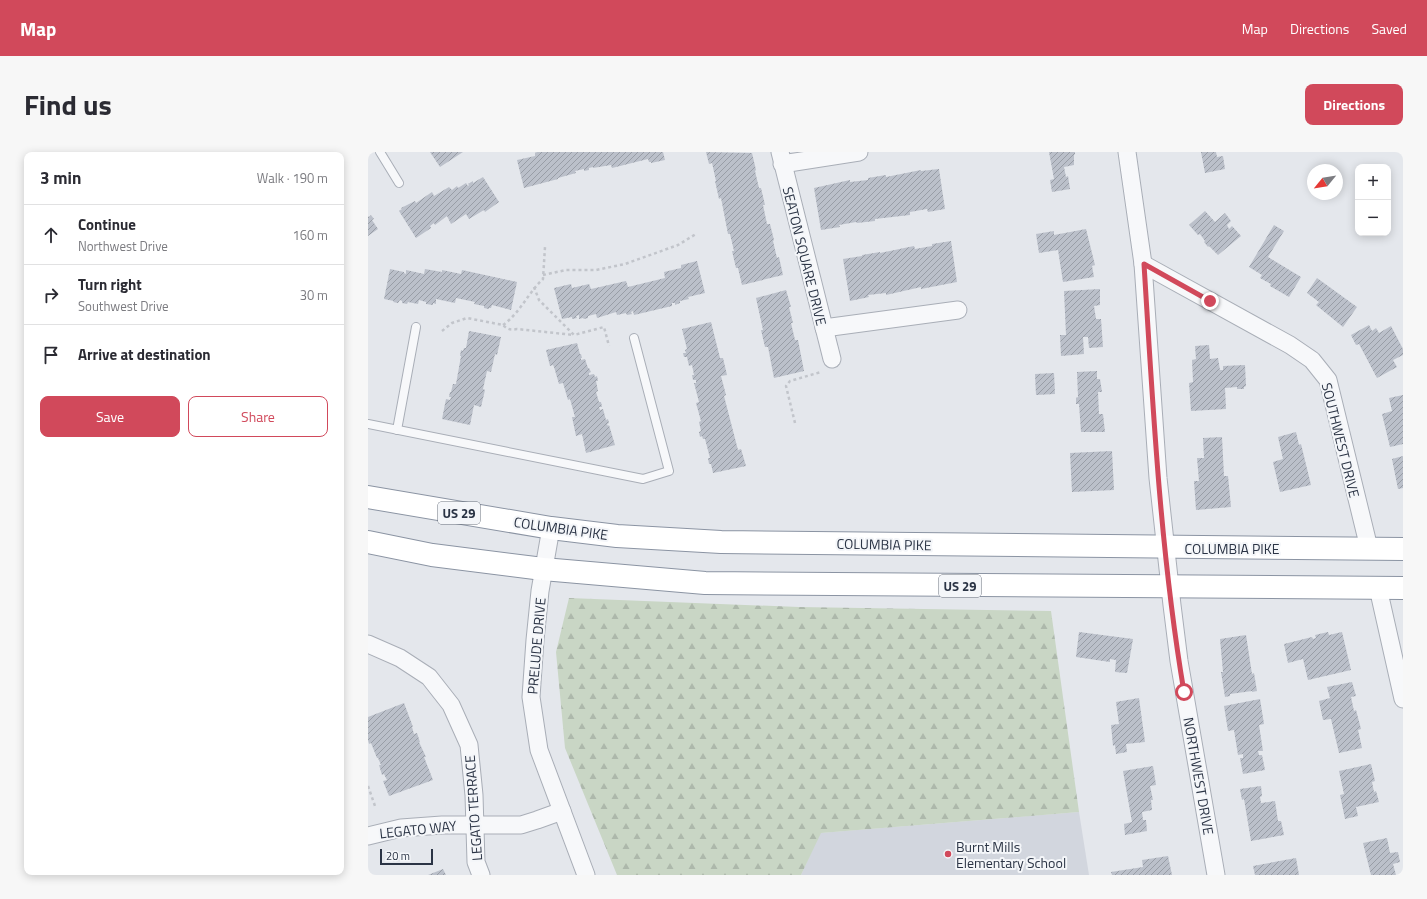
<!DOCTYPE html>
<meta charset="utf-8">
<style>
body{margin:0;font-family:"Titillium Web",sans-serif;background:#f7f7f7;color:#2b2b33}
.controls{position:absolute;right:12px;top:12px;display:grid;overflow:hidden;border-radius:8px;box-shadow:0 2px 10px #0003}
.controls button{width:36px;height:36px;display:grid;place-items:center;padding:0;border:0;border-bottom:1px solid #e1e1e2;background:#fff;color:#2b2b33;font:20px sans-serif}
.compass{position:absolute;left:939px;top:12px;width:36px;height:36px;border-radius:50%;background:#fff;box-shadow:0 2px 10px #0003;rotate:240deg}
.scale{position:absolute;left:12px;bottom:10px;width:53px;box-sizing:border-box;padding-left:4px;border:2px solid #2b3445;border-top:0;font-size:11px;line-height:14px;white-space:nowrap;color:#2b3445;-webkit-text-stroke:3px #f4f6f9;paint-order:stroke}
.stop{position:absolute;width:12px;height:12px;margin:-9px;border:3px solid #d1495b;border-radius:50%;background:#fff}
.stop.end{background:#d1495b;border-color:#fff;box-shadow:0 1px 4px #0008}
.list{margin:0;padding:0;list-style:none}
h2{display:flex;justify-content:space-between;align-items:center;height:52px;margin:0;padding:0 16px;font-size:17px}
h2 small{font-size:13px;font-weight:400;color:#7c7c81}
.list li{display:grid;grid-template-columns:26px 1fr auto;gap:12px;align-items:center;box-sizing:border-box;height:60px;padding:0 16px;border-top:1px solid #e1e1e2}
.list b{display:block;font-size:15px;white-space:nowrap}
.list p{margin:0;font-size:13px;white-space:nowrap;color:#7c7c81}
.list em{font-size:13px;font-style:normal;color:#7c7c81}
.actions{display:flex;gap:8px;padding:12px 16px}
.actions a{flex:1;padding:9px 0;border:1px solid #d1495b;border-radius:8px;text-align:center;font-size:14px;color:#d1495b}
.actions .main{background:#d1495b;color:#fff}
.icon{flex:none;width:22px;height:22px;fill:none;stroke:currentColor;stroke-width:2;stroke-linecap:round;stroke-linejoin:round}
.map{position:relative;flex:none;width:1035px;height:723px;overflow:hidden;border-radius:8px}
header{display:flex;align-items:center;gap:24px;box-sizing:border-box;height:56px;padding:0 20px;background:#d1495b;color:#fff}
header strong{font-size:19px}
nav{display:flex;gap:22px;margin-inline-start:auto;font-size:14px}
.intro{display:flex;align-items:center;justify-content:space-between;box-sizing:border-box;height:96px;padding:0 24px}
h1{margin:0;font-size:28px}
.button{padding:10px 18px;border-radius:8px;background:#d1495b;color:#fff;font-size:14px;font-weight:700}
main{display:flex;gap:24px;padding:0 24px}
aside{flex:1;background:#fff;border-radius:8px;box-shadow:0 2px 10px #0003}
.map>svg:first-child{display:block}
</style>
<header>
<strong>Map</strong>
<nav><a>Map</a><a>Directions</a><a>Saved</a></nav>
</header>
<div class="intro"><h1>Find us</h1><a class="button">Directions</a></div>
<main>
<aside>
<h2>3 min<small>Walk · 190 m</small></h2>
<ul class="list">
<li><svg class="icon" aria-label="ahead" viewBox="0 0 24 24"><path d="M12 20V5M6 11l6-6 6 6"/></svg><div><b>Continue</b><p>Northwest Drive</p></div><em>160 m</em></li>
<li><svg class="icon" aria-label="right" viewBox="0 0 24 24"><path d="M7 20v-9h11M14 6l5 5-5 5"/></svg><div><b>Turn right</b><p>Southwest Drive</p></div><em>30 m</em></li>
<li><svg class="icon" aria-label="arrive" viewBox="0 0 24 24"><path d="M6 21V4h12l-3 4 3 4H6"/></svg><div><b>Arrive at destination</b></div></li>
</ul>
<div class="actions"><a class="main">Save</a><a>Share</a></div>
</aside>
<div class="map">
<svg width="1035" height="723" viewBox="0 0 1035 723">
<defs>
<pattern id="forest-firs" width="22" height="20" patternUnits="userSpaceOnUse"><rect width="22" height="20" fill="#c9d6c5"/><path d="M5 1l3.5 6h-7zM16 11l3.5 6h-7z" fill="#adb8ab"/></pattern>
<pattern id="building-hatch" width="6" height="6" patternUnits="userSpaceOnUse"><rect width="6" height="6" fill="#bbc0ca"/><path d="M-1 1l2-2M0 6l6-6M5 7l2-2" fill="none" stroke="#989da6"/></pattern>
</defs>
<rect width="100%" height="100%" fill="#e4e7ec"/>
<path fill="#d2d6de" d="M711,660L721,723H433L452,681Z"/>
<path fill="url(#forest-firs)" d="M201,446L431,455L683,459L711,660L453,681L433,723H249L197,596L188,500Z"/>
<g fill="url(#building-hatch)">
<path d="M62,0H95L72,15Z"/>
<path d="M169,0H295L297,8L283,11V10H281L280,7L244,16L243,13L225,16V15L221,16V18L216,19V17L207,19L208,21L190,26V27L156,36L149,8L167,4V1Z"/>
<path d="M338,0L384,1L388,18L387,19L391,36H393L397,53H395L399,72H402L406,88L405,89L409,106L411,105L415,123L374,133L370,116H368L364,99H366L362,82H360L353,46L351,47L347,29H348L344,11L341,12Z"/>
<path d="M681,0H707V2L706,3V13L696,15L698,25L700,24L702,37L684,40L682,28L686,27Z"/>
<path d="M833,0H848L849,5L855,4L857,17L837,21Z"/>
<path d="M571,17L577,57L560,60L559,57L542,60V63L507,67V69L489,71L488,70L471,73L472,75L453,78L446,36L482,28V30L500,28V26L518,23V25L553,18V19Z"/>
<path d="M115,25L131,50L117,60L116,58L101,67L98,62L83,72L79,64L67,73L66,71L62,74L63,76L48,86L31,59L34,57L33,56L47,49L48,51L64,40L66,44L81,35L84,38L89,34L90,36L98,31L100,34L101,33L100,32L105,29V31Z"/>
<path d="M837,59L847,70L857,61L863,69L859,73L861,77L864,74L873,84L850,103L841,94L840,95L836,90L837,89L832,82L830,83L821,73Z"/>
<path d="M3,63L6,67L4,68L10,77L0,84V64L1,65Z"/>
<path d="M906,73L916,79L900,105L933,125L921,145L902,134L903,132L892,126L894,123L881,115Z"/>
<path d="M718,77L727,113L724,114L726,125L695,130L690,98L671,101L668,82L686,79V83Z"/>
<path d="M583,89L589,130L553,137V135L518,143V141L500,143L501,145L482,149L475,107L494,104V103L512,100V101L546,94L547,97L564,94V92Z"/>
<path d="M329,109L337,141L320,145L321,147L312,149V151L307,153V151H304V154L266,163L265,159L263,160L264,162L259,163L258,161L249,163L248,160L229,166L228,162L220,164V166L216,167L215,166L211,167V163L208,164L209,166L204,167V165L194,167L186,136L203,132L204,136L221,132L223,137L258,129L260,135L297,126L296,120L313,116V113Z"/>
<path d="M22,117L36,120V121L38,122V118L56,122L57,117L74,120V118L93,122L94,118L149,130L143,158L124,153L123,156H121V157L116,156V154L106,152L107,150L88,146L87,151L68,147V152L65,151V153L58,152V150L51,148L50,152L40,150L39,152L34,151V149L32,148L30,151L25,150L26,149L16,147Z"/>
<path d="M949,126L989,155L975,175L948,153L951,150L939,141Z"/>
<path d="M732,137V153L726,154L728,167H733L735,195L721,196L720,185H715L716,202L693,204L692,183H698L696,139Z"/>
<path d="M418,138L423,155H421L425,171H423L427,188H430L436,219L406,226L400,195H397L393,178H395L388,146Z"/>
<path d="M343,170L352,206H355L359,223L353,224L358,243L356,244L370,298L373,297L378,314L345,321L343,312H341L340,306H342L337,287H335L334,284L332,285L331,280L333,279L331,270L333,269L328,251L331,250L326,231H328V228H325L324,223H326L324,213L321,214L319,205H316L315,201H318L317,198L319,197L314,177Z"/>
<path d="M1001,173L1004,179L1008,176L1011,181L1023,174L1035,197V203L1025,208L1029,215L1009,226L991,192L988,193L983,183Z"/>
<path d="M101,179L133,185L129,203L127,202L123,220L119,219L115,237L117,238L113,255L106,253L102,273L74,267L78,247L82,248L83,245H81L82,240H83L85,232H88L93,204H92L93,198L95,199L96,196H98Z"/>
<path d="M209,191L212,202H213L214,206H213V208L217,207L220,216H221L223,220L221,221V223L226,222L227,225L229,224L230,229H228L230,239L228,240L231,250H233L234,255H231L232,258L235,257L238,268L240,267L241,271L239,272L240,274L241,273L247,293L218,301L214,282L208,284L204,265H207L202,247L200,248L195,231L191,232L186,215L185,213L182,214L178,198Z"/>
<path d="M841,193L842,207L850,206L852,218H855V214L877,213L878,234L876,235V237H869V235L857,236L858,257L823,259L821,231L825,230L824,208L828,207L827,194Z"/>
<path d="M729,219V227H732L734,240H730L731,262H735L737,280H713L711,252H708V246L710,245L709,220Z"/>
<path d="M686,221L687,242L668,243L667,222Z"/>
<path d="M1035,243V292L1022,295L1014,262L1024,259L1021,246Z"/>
<path d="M928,280L931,293L933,292L943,333L912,340L905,310L915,307L910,285Z"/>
<path d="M854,285L856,324H860L863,355L828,358L826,329H831L829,306H836L835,286Z"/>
<path d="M744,299L746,338L704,340L702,301Z"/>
<path d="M1035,304V336L1030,337L1024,307Z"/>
<path d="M711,480L765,487L759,521L747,520L748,508L742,507V510L708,505Z"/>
<path d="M960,480L961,483L974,480L983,518L940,528L935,507L920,511L916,492L944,485L945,487L948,486L947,483Z"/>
<path d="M878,483L884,522L886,521L889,539L884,540V539L862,542V544L857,545L853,520H855L852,487Z"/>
<path d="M984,530L988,544L983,545L986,559L988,558L993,577L990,578L994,596L971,601L963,567L955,568L951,549L962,546L959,535Z"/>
<path d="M771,546L777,590L758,592L759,600L748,602L747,593L745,594L743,573L751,572L748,550Z"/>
<path d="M892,547L896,572L891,573L895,599H890L891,603H894L897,618L875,622L872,606H875V602L870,603L866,578L860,579L856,554Z"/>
<path d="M36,551L45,575H44L46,582L49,581L52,590H51L58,605H56L65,628L21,644L15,629L19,628L16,622L14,623L11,613H13L10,606H9L3,591L1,592L0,588V565Z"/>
<path d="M1003,612L1007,629L1004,630L1006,640L1008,639L1011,650L988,655L990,664L977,667L972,643L976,642L971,619Z"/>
<path d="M785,614L788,633L782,634L785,648H783L784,658L774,660L775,668H778L779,679L757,683L756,672L764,670L755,619Z"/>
<path d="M893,634L894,644L892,645L893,651L907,649L910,669H913L916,683L883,689L876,647L874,648L872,637Z"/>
<path d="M1019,686L1022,701L1030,700L1032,710L1025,712L1028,723H1003L995,691Z"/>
<path d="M800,704L804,723H744L743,720L775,715L774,708Z"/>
<path d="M928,706L931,723H887L885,714Z"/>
<path d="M75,717L78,723H60Z"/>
</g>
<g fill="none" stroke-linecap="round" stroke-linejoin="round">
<defs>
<g id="lane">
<path d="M12,0L31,31"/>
<path d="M0,272L275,327L301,319L266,186"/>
<path d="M29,278L48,175"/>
</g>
<g id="street">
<path d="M412,0L464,207"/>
<path d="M759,0L775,112L790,326L804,453L811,509L848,723"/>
<path d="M414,12L491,0"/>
<path d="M775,112L922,193L944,208L960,228L1001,396"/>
<path d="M456,176L590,158"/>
<path d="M183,376L172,439L167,488L163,545L171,598L218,723"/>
<path d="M1010,436L1035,547"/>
<path d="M0,492L32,506L61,525L83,553L101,593L106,643L108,710L113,723"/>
<path d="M0,684L33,676L74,673H153L169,668L194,659"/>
</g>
<g id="highway">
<path d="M0,345L183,376L249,384L353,390L1035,397"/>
<path d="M0,390L64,403L175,417L337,431L1035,436"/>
</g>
</defs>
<use href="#lane" stroke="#a9aeb7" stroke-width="10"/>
<use href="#street" stroke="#a9aeb7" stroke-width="19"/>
<use href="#highway" stroke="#8b94a3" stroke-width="24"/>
<g stroke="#c2c5cb" stroke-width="2.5" stroke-dasharray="3 3" stroke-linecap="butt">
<path d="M175,123L198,118H228L257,112L310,93L328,82"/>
<path d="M166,135L171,148L206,183L236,175L241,194"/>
<path d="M135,173C152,161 160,141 175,127L177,95"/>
<path d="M74,179L84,171L99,166L135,173C140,178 143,178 149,177L206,183"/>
<path d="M427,271L418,234L422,229L453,220"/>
<path d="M0,634L7,654"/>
</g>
<use href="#lane" stroke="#f7f8fa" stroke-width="8"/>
<use href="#street" stroke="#f7f8fa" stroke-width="17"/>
<use href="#highway" stroke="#fff" stroke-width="22"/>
</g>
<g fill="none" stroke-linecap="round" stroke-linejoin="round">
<path stroke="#d1495b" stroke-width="5" d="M816,540C792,398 785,255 776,112L842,149"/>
</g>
<circle fill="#d1495b" stroke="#f4f6f9" stroke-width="1.5" cx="580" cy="702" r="4"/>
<g text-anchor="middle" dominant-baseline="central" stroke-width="4" stroke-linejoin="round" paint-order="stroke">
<g fill="#f4f6f9" stroke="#676e7b" stroke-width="1">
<rect x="70" y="350" width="42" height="22" rx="3"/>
<rect x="571" y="423" width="42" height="22" rx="3"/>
</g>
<g font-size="13" font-weight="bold" fill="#2b3445">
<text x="91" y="361">US 29</text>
<text x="592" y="434">US 29</text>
</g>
<g font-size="14" fill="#2b3445" stroke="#f4f6f9">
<text transform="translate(437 104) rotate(76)">SEATON SQUARE DRIVE</text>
<text transform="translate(973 288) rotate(76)">SOUTHWEST DRIVE</text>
<text transform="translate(193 376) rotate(8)">COLUMBIA PIKE</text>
<text transform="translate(516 392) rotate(1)">COLUMBIA PIKE</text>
<text x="864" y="396">COLUMBIA PIKE</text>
<text transform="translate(168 494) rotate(-85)">PRELUDE DRIVE</text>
<text transform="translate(831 624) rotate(80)">NORTHWEST DRIVE</text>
<text transform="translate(105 656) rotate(-94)">LEGATO TERRACE</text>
<text transform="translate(50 677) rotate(-6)">LEGATO WAY</text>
</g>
<g font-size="14" fill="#2b3445" stroke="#f4f6f9" text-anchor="start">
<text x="588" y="694">Burnt Mills<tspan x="588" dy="16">Elementary School</tspan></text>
</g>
</g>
</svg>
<div class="controls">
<button>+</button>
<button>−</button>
</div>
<svg class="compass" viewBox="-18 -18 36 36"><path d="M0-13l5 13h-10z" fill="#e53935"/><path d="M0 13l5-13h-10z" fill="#7c7c81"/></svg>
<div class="scale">20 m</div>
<div class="stop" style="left:816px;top:540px"></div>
<div class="stop end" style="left:842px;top:149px"></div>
</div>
</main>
